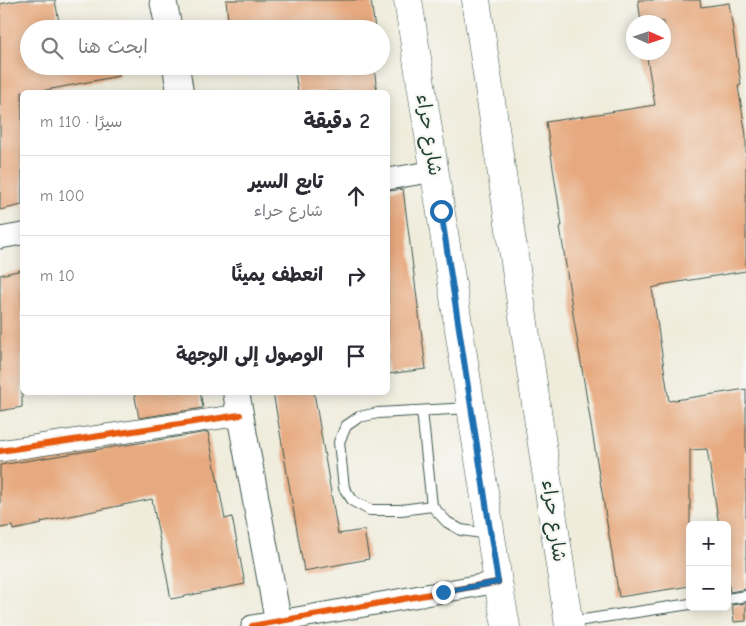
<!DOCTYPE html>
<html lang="ar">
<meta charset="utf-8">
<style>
body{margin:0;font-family:"Comic Neue","Playpen Sans Arabic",sans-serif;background:#f2f2f3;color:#2b2b33;direction:rtl}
.controls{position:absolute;right:15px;bottom:15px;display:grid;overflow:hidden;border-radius:8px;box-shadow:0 2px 12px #0003}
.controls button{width:45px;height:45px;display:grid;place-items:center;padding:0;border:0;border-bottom:1px solid #e1e1e2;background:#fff;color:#2b2b33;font:25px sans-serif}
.compass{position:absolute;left:626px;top:15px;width:45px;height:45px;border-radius:50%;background:#fff;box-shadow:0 2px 12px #0003;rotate:93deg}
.stop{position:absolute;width:15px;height:15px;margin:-11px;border:4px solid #1f6fb2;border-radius:50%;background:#fff}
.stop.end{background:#1f6fb2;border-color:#fff;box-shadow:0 1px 5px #0008}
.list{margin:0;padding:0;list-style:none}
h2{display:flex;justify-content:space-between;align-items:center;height:65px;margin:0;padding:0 20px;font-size:21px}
h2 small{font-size:16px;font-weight:400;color:#7c7c81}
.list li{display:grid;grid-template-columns:32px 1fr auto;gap:15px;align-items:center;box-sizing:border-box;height:80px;padding:0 20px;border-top:1px solid #e1e1e2}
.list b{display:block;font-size:19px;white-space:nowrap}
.list p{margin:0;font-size:16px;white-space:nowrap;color:#7c7c81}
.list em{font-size:16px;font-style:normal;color:#7c7c81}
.icon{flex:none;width:28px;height:28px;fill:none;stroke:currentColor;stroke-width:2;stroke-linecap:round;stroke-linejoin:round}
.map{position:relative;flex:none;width:746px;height:626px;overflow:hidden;direction:ltr}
.search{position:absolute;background:#fff;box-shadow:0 2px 12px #0003;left:20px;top:20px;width:370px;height:55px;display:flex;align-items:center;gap:12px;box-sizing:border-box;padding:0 18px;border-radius:28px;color:#7c7c81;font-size:19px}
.panel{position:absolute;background:#fff;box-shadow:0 2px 12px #0003;left:20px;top:90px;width:370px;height:305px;border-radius:8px;direction:rtl}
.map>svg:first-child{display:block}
</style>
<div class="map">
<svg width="746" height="626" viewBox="0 0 746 626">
<rect width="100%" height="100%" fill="#f6f6f2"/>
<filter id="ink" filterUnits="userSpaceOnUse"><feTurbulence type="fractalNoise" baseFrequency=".02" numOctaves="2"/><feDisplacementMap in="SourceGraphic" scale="10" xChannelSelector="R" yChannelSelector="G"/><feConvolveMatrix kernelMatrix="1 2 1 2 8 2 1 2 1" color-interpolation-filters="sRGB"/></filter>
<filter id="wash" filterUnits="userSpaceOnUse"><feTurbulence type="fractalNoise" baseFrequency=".0096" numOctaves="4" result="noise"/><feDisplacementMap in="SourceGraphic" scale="20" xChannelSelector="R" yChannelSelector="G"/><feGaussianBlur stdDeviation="1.12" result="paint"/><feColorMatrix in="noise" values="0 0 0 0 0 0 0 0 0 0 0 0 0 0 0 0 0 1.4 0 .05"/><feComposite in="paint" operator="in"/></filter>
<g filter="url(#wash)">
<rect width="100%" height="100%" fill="#efecdb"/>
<g id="blocks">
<g fill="#e7aa80">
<path d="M21,0H55L59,22L48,24V29H29V66H118L119,76L36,92H22V205L0,210V4Z"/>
<path d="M226,0H371L375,29H229Z"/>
<path d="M638,0H700L701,7L729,3L741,85L738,86L746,135V271L660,285V286L652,288L669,401L746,389V589L730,592L727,577V525H719L707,449L690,450V586L619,597L574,320L560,226H562L546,122L655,105L646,52H664V22H641Z"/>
<path d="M294,66H374L377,92H298Z"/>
<path d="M403,189L426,369L388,374V191Z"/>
<path d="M22,270V407L0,411V275Z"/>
<path d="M134,392H200L203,408L139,418Z"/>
<path d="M273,392H314L338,534L364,530L369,559L304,571Z"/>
<path d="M208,432L225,519L232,517L245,584L171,599L152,499L41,522L42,524L13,530L12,526L0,528V465Z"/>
<path d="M746,603V621L734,622L732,605Z"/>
</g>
</g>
</g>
<g filter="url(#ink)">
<use href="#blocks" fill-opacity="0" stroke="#3e574d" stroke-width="1"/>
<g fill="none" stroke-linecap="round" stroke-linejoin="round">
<defs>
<g id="service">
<path d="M422,411L432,506L447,522L461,530L489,534"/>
<path d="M432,506L401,510H370L353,501L344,488L339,442L346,426L359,417L378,413L470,408"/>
<path d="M727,599L746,596"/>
<path d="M570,622L690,604"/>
</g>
<g id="minor">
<path d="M388,179L435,171"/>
<path d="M0,238L22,234"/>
<path d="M0,451L240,415"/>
<path d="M252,626L498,582"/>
</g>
<g id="tertiary">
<path d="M163,0L169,29"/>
<path d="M176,66L180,92"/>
<path d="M236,392L279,626"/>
</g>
<g id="primary">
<path d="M408,0L498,582L506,626"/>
<path d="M476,0L569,626"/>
</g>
</defs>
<use href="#service" stroke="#3e574d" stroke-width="12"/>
<use href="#minor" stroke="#3e574d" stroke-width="23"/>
<use href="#tertiary" stroke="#3e574d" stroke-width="28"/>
<use href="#primary" stroke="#3e574d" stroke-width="29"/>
<use href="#service" stroke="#fff" stroke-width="10"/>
<use href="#minor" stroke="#fff" stroke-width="21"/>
<use href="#tertiary" stroke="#fff" stroke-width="26"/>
<use href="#primary" stroke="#fff" stroke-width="28"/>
<defs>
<g id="cycleway">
<path d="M0,451L240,415"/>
<path d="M252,626L498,582"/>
</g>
</defs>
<use href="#cycleway" stroke="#f6f6f2" stroke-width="9"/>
<use href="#cycleway" stroke="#e8590c" stroke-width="6"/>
</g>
</g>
<g fill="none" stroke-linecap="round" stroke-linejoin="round" filter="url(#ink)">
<path stroke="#1f6fb2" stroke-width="6" d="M441,211L498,582L443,592"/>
</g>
<g text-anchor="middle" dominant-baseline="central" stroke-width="4.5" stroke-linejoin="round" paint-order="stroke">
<g font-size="19" fill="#1f3d34" stroke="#f6f6f2">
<text transform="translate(429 135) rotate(81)">شارع حراء</text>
<text transform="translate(554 521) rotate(82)">شارع حراء</text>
</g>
</g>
</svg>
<div class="controls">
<button>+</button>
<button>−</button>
</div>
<svg class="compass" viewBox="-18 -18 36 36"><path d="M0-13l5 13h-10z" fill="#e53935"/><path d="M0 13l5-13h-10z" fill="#7c7c81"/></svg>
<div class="stop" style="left:441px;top:211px"></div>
<div class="stop end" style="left:443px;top:592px"></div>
<div class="search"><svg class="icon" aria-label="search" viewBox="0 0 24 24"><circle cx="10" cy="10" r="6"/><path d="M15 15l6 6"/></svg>ابحث هنا</div>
<section class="panel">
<h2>2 دقيقة<small>سيرًا · 110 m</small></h2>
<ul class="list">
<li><svg class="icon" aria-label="ahead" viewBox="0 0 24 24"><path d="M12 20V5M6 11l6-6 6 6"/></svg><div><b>تابع السير</b><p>شارع حراء</p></div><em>100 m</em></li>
<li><svg class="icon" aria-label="right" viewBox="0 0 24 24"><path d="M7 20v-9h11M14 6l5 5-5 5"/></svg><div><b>انعطف يمينًا</b></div><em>10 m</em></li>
<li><svg class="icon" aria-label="arrive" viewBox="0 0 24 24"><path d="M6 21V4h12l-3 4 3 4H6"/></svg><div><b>الوصول إلى الوجهة</b></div></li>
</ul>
</section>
</div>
